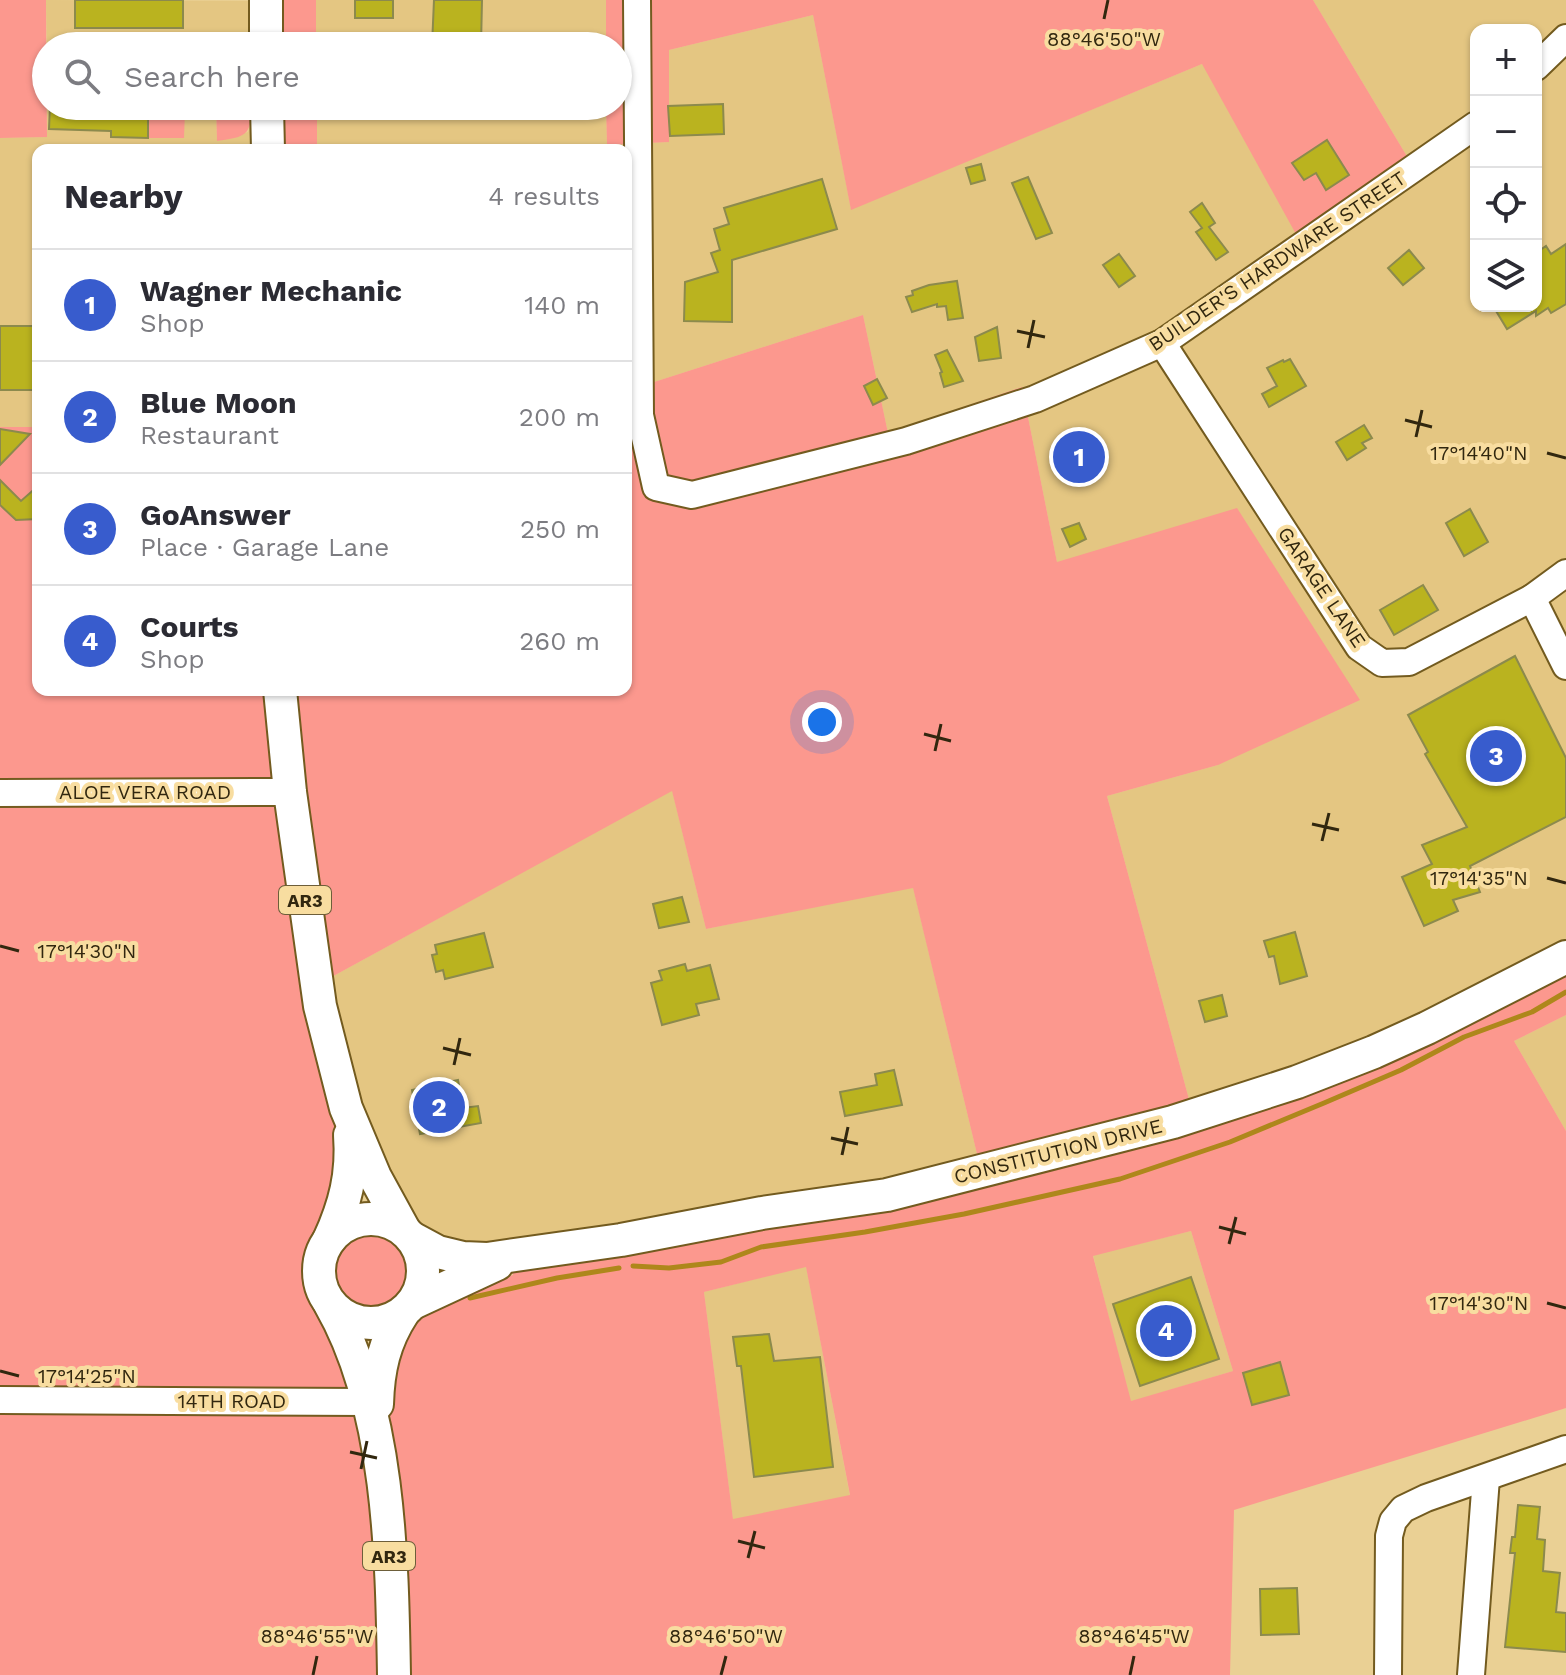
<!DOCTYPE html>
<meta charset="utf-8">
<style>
body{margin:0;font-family:"Work Sans",sans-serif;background:#f7f7f7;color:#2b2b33}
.controls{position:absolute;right:24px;top:24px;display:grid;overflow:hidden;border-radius:16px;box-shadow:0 2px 6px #0004}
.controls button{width:72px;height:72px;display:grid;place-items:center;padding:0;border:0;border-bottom:2px solid #e1e1e2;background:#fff;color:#2b2b33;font:40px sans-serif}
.you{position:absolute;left:822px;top:722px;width:28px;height:28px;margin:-20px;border:6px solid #fff;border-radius:50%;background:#1a73e8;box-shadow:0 0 0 12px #1a73e833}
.badge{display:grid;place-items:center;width:52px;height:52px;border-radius:50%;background:#385ccd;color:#fff;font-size:26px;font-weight:700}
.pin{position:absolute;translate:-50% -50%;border:4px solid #fff;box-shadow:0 2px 8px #0006}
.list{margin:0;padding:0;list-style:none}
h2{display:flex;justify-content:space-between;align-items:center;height:104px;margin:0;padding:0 32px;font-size:34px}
h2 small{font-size:26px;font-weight:400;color:#7c7c81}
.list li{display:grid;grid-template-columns:52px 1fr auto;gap:24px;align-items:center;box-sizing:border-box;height:112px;padding:0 32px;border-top:2px solid #e1e1e2}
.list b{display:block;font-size:30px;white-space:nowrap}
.list p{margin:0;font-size:26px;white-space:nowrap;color:#7c7c81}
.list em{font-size:26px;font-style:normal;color:#7c7c81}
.icon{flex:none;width:44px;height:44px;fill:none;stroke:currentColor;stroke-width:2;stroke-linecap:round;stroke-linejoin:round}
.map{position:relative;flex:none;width:1566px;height:1675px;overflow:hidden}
.search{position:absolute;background:#fff;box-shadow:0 2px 6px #0004;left:32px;top:32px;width:600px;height:88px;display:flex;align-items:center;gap:20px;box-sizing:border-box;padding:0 28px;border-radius:44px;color:#7c7c81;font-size:30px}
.panel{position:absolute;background:#fff;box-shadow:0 2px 6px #0004;left:32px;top:144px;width:600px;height:552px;border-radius:16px}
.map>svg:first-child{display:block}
</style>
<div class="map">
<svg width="1566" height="1675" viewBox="0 0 1566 1675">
<rect width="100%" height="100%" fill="#ead094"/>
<g fill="#e4c682" fill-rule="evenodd">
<path d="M46,0L251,1V46H47Z"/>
<rect x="316" y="0" width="290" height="46"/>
<path d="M1313,0H1566V940L1418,1018L1293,1069L1190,1103L1107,796L1218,765L1057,562L1022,387L888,433L863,315L626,391V150H317V106H606L607,145L669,142V50L813,15L851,209L1202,64L1408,158ZM1476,30H1536V306H1476Z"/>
<path d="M47,106H216L217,141L248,132L251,123L252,150H38V427H0V138L47,137Z"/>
<path d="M672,790L706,929L913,887L977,1154L773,1207L484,1254L428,1234L414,1218L369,1147L328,979Z"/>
<path d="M1566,1015V1131L1514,1041Z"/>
<path d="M1191,1231L1233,1371L1130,1402L1093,1255Z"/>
<path d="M806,1266L850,1496L733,1520L704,1292Z"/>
</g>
<g fill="#fc988e" fill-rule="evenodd">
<path d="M0,0H46L47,137L0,138Z"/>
<rect x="279" y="0" width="37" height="46"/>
<path d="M606,0H1313L1408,158L1297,236L1202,64L851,210L813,15L669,50V142L607,145L606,106H618V46H606Z"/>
<path d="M216,106H251C252,136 245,137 217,141Z"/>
<rect x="279" y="106" width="38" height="44"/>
<path d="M148,109L185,110L184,138H148Z"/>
<path d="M863,315L888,433L1022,387L1057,562L1237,508L1360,700L1218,765L1107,796L1190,1103L1174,1121L1566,953V1015L1514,1041L1566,1131V1408L1234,1510L1230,1675H405L385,1386L418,1313L482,1283L513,1275L508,1250L773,1207L977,1154L913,888L706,929L672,791L328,979L293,690H626V391ZM1191,1231L1233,1371L1131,1401L1093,1256ZM806,1267L850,1495L733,1519L704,1292Z"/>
<path d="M0,427H38V690H267L341,1151L326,1216L310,1238L303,1258V1273L313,1305L326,1323L350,1369L376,1529L381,1675H0Z"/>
<circle cx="371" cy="1270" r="38"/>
</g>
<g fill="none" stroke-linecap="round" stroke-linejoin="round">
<g stroke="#ae871b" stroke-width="5">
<path d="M633,1266L669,1268L721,1262L761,1247L865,1232L964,1214L1120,1179L1230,1142L1324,1103L1401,1070L1464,1037L1532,1012L1566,992"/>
<path d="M470,1298L557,1278L619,1268"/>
</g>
</g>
<g fill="#bab31f" stroke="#8c8a4d" stroke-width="2">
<rect x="75" y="0" width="108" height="28"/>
<rect x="355" y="0" width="38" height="18"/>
<path d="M434,0H482L481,46H432Z"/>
<path d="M723,104L724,134L670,136L668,106Z"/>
<path d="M50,106H148V138L111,137V131L49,129Z"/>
<path d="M1327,140L1349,175L1326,190L1316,173L1304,180L1292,163Z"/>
<path d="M981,164L985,180L971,184L966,168Z"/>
<path d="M1028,177L1052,233L1036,239L1012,183Z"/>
<path d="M822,179L837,229L732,260V322L684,321L685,282L718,272L711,253L720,250L714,229L729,224L724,208Z"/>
<path d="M1202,203L1215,223L1209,227L1228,252L1216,260L1196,232L1202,228L1190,212Z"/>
<path d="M1566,244V304L1551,313L1548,308L1536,316V311L1507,329L1493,306H1536V253L1546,246L1551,254Z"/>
<path d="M1409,250L1424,268L1403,285L1388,268Z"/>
<path d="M1119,254L1135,276L1119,287L1103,265Z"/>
<path d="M957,281L963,318L948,320L946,306L937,307V304L912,312L906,297L913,295L912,291L929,285Z"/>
<rect x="0" y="326" width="38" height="64"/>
<path d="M997,327L1001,358L979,361L975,337Z"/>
<path d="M947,350L963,381L944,387L940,373L942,372L935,355Z"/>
<path d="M1290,359L1306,386L1269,407L1262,394L1277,386L1267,368L1283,360L1284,362Z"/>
<path d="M877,379L887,398L873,405L864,386Z"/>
<path d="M1364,425L1372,438L1362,443L1366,448L1347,460L1336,442Z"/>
<path d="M0,429L30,434L0,465Z"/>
<path d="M1096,436L1105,460L1061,477L1053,453Z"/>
<path d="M0,480L21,501L38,486V519L16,520L0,505Z"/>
<path d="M1470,509L1488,542L1464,556L1446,523Z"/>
<path d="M1079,523L1086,539L1070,547L1062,529Z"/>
<path d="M1423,585L1438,610L1394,635L1380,610Z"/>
<path d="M1515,656L1566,758V817L1470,866L1480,892L1453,900L1458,911L1424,926L1402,877L1432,864L1422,845L1467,827L1425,754L1428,752L1408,715Z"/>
<path d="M682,897L689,922L659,928L653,904Z"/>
<path d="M1295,932L1307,976L1280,984L1274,956L1269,957L1264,941Z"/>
<path d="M484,933L493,967L445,979L443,970L436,972L432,955L437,954L435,945Z"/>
<path d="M685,964L687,971L710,965L719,999L696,1004L699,1015L662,1025L651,983L662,980L659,971Z"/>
<path d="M1222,995L1227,1016L1205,1022L1199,1001Z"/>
<path d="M894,1070L902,1105L845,1116L840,1092L877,1085L875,1074Z"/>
<path d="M458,1080L463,1108L478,1106L481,1123L420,1134L412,1090Z"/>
<path d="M1191,1277L1219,1359L1140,1386L1113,1304Z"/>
<path d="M769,1334L774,1361L820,1357L833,1467L754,1477L741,1366H737L733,1337Z"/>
<path d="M1280,1362L1289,1395L1252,1405L1243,1373Z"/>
<path d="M1518,1505L1540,1507L1537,1539L1545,1540L1543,1571L1560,1573L1556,1612L1566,1613V1652L1505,1647L1515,1553H1510L1512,1537H1515Z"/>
<path d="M1297,1588L1299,1634L1261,1635L1260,1589Z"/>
</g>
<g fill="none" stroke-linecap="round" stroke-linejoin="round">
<defs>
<g id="minor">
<path d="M637,0L640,415L656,487L692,495L906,441L1035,399L1162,343L1476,125"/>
<path d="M1536,67L1566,38"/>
<path d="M1162,343L1359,647L1382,663L1409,662L1532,598L1566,573"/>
<path d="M1532,598L1566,666"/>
<path d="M0,793L290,792"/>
<path d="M0,1400L368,1402"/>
<path d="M1388,1675L1389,1536L1393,1521L1403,1509L1426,1498L1566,1449"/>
<path d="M1471,1675L1486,1478"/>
</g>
<g id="major">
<path d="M266,46V0"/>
<path d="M267,106L268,150"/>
<path d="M280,690L290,792L320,1006L346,1108L375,1177L404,1230"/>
<circle cx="371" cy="1271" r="52"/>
<path d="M412,1238L438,1252L463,1258L487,1259L621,1240L762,1213L887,1195L1173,1122L1297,1082L1374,1052L1427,1028L1566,957"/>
<path d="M329,1240C345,1205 353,1174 350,1135"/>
<path d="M413,1303L497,1264"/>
<path d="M330,1304C390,1408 392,1558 394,1675"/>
<path d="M377,1404C378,1370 384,1342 403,1313"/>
</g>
</defs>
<use href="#minor" stroke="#735b1f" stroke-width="30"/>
<use href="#major" stroke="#735b1f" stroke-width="36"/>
<use href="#minor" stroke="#fff" stroke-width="26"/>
<use href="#major" stroke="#fff" stroke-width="32"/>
</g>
<path fill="none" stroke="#31270f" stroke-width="3" d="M1104,19L1108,0M1017,331L1045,337M1028,348L1034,320M1405,420L1432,427M1416,437L1422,410M1547,453L1566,458M924,734L951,741M935,751L941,724M1312,824L1339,830M1322,841L1329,813M1547,878L1566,883M0,946L19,951M443,1048L471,1055M454,1065L460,1038M831,1138L858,1144M842,1155L848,1127M1219,1227L1246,1234M1229,1244L1236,1217M1547,1303L1566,1308M0,1371L19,1376M350,1452L377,1458M361,1469L367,1441M738,1541L765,1548M748,1558L755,1531M313,1675L317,1656M721,1675L726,1656M1130,1675L1134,1656"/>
<g text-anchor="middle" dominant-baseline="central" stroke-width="8" stroke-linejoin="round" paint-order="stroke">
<g fill="#f8dda0" stroke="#6d5e3a" stroke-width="2">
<rect x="279" y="886" width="52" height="28" rx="6"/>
<rect x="363" y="1542" width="52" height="28" rx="6"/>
</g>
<g font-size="18" font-weight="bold" fill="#31270f">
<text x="305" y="900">AR3</text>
<text x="389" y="1556">AR3</text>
</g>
<g font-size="20" fill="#31270f" stroke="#f8dda0">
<text transform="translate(1277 261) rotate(-34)">BUILDER'S HARDWARE STREET</text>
<text transform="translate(1322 587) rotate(56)">GARAGE LANE</text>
<text x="145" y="792">ALOE VERA ROAD</text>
<text transform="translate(1058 1151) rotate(-14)">CONSTITUTION DRIVE</text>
<text x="232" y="1401">14TH ROAD</text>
</g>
</g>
<g font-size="20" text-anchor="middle" fill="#31270f" stroke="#f8dda0" stroke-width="8" stroke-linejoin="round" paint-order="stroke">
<text x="1104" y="46">88°46'50"W</text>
<text x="1479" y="460">17°14'40"N</text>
<text x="1479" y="885">17°14'35"N</text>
<text x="87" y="958">17°14'30"N</text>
<text x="1479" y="1310">17°14'30"N</text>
<text x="87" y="1383">17°14'25"N</text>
<text x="317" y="1643">88°46'55"W</text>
<text x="726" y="1643">88°46'50"W</text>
<text x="1134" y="1643">88°46'45"W</text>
</g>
</svg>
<div class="controls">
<button>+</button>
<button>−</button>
<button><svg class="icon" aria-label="locate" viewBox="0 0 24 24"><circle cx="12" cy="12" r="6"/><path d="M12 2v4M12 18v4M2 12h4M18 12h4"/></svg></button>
<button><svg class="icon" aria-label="layers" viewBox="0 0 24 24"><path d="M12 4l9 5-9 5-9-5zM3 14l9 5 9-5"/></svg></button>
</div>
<div class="you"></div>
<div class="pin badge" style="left:1079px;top:457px">1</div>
<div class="pin badge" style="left:439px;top:1107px">2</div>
<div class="pin badge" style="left:1496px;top:756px">3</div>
<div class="pin badge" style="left:1166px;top:1331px">4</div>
<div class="search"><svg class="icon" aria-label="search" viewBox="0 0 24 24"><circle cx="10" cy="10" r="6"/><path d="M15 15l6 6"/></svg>Search here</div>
<section class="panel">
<h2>Nearby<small>4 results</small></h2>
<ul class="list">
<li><span class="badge">1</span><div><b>Wagner Mechanic</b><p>Shop</p></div><em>140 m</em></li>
<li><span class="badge">2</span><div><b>Blue Moon</b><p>Restaurant</p></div><em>200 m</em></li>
<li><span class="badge">3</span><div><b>GoAnswer</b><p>Place · Garage Lane</p></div><em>250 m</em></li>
<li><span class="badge">4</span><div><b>Courts</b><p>Shop</p></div><em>260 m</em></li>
</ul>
</section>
</div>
